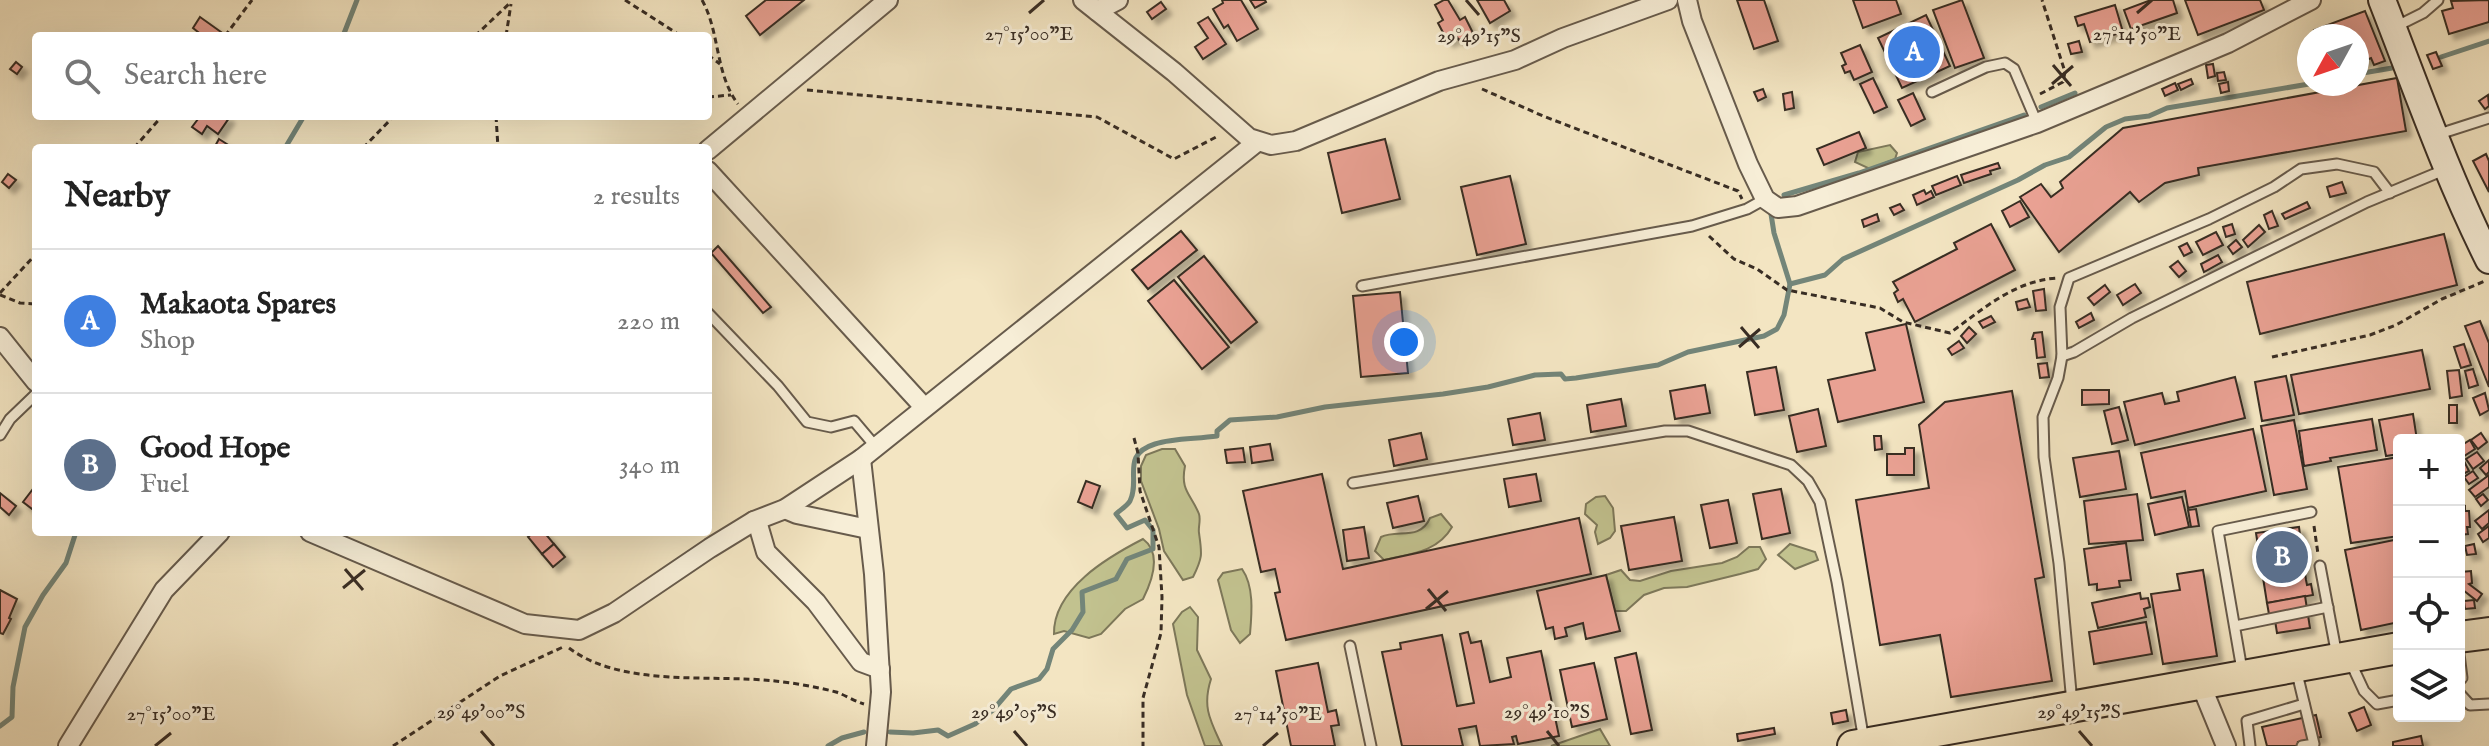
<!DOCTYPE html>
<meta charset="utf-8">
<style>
body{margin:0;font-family:"IM FELL English",serif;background:#f6f6f6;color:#222}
.controls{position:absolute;right:24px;bottom:24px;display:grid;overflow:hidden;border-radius:8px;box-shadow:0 8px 32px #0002}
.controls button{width:72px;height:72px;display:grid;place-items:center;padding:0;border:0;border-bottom:2px solid #e0e0e0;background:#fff;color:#222;font:40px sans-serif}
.compass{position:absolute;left:2297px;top:24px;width:72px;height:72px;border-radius:50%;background:#fff;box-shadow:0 8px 32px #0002;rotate:230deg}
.you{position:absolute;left:1404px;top:342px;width:28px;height:28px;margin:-20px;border:6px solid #fff;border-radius:50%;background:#1a73e8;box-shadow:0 0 0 12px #1a73e833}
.badge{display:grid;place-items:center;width:52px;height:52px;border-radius:50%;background:#8f2418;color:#fff;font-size:26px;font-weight:700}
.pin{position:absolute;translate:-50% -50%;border:4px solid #fff;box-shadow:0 2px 8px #0006}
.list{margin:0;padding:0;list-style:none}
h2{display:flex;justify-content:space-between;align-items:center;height:104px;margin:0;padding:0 32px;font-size:34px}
h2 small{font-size:26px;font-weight:400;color:#767676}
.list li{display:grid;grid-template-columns:52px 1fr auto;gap:24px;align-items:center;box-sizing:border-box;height:144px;padding:0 32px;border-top:2px solid #e0e0e0}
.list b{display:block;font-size:30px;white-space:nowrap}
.list p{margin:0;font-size:26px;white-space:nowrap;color:#767676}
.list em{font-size:26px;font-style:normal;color:#767676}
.icon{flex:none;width:44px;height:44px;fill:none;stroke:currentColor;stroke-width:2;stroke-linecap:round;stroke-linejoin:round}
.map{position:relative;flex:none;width:2489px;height:746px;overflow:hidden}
.search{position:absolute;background:#fff;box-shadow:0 8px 32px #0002;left:32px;top:32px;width:680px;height:88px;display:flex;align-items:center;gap:20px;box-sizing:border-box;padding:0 28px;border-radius:8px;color:#767676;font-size:30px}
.panel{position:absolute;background:#fff;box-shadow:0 8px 32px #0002;left:32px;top:144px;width:680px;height:392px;border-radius:8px}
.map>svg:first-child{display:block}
</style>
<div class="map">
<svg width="2489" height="746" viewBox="0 0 2489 746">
<defs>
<filter id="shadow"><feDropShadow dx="5.5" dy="5.5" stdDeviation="2" flood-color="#0004"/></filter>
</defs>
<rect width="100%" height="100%" fill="#f3e5c2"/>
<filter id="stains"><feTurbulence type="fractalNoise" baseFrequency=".0025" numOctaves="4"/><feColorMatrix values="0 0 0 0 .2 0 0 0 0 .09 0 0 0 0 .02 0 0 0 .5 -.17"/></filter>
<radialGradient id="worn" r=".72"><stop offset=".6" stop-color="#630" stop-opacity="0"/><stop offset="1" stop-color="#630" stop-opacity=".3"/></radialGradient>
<g fill="#c2c28f" stroke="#7d785a" stroke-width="2">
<path d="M1890,145L1897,153L1895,159L1870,169L1855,162L1858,152Z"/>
<path d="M1162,449H1175L1185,466C1180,491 1191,494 1199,514C1201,520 1198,527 1199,533C1202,554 1203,557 1193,577L1183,580L1164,551L1159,529L1141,481V466L1146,455Z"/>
<path d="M1605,496L1613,508L1615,531L1610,538L1598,544L1595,532L1597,525L1585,514L1586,504L1596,497Z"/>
<path d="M1441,514L1452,527C1438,552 1410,554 1384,560L1375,551L1381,537C1398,529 1420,541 1430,518Z"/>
<path d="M1143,539C1162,553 1152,581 1143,599L1125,609L1101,634L1089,638L1064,631L1054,634C1053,589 1108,557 1143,539Z"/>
<path d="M1790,544L1815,552L1818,560L1795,569L1778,555Z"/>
<path d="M1749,547H1760L1766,559L1758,569L1740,574L1687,587L1664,588L1644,595L1626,611H1615L1606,575L1621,570L1630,580L1640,581L1671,571L1722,563L1737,557Z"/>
<path d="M1242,569C1254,586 1252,612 1250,634L1240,643L1231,630L1218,580L1223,573Z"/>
<path d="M1190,607L1198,617L1197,650L1211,679C1202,707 1210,720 1222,746H1205L1187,695L1173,624L1182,612Z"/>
<path d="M1600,729L1610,746H1551Z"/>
</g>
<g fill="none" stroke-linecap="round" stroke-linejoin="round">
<g stroke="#738579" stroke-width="5">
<path d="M343,36L357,0"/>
<path d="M2441,57L2489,41"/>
<path d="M2357,74L2392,68"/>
<path d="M2041,107L2075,93"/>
<path d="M285,148L304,116"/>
<path d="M1784,195L1859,173L2024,115"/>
<path d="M1771,214L1774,233L1790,284"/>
<path d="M0,726L12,717L13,687L25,627L43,595L66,563L76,532"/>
<path d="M890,732L913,733L938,730L948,736L975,724L993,710L1011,689L1039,679L1047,669L1053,649L1072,630L1083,612L1082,592L1116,579L1127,559L1153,549V530L1145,520L1127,528L1116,514C1120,510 1127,506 1130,501C1141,479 1120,455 1155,444C1173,438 1197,439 1217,436V431L1230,420L1277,417L1325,407L1443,394L1488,387L1535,375L1561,374L1565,379L1576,378L1658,365L1688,352L1764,336L1777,329L1784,315L1790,284L1825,275L1843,259L2018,180L2045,165L2069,157L2106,127L2125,119L2149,116L2167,108L2309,84"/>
<path d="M828,746L842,738L864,732"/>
</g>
</g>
<g fill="#e9a193" stroke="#382d24" stroke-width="2" filter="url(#shadow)">
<path d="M766,0H804L760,35L746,16Z"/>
<path d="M1222,0H1241L1258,29L1237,41L1228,25L1224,28L1213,9L1223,3Z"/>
<path d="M1250,0H1265L1266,2L1255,8Z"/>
<path d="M1444,0H1448L1460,20L1465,17L1473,33L1459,40L1457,37L1448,42L1438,23L1443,20L1435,5Z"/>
<path d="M1477,0H1504L1510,11L1490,23Z"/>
<path d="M1737,0H1764L1778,41L1754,49Z"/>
<path d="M1853,0H1896L1901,14L1863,28Z"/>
<path d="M1962,0L1984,58L1955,68L1933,10Z"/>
<path d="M2151,0H2173L2177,13L2131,29L2124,10Z"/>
<path d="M2185,0H2260L2264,10L2198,35Z"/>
<path d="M2489,0V22L2449,34L2442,11L2453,8L2451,1Z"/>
<path d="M1161,2L1166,9L1152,19L1147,12Z"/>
<path d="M2115,5L2123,32L2090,42L2084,24L2078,26L2075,17Z"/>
<path d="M2365,11L2385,61L2374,65L2371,58L2357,64V36H2316L2314,30Z"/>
<path d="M1926,15L1950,66L1902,88L1878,38Z"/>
<path d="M200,17L221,32L219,36H203L193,28Z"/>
<path d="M1208,17L1226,44L1203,59L1195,47L1208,38L1198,23Z"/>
<path d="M2079,41L2082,52L2071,54L2068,44Z"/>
<path d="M1860,45L1872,72L1854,80L1850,71L1845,73L1842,66L1846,64L1841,53Z"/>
<path d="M2436,52L2442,66L2433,69L2427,55Z"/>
<path d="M16,62L22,67L17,74L10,69Z"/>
<path d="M2213,64L2215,76L2208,78L2206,65Z"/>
<path d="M2224,72L2226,80L2218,81L2217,73Z"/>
<path d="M1873,78L1887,107L1874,113L1860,84Z"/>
<path d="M2397,78L2406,131L2198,168L2199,175L2165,183L2139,202L2130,192L2059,252L2020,197L2041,184L2051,197L2063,188L2060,182L2123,128Z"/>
<path d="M2191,79L2193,84L2181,90L2178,84Z"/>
<path d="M2228,82L2229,91L2221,93L2219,84Z"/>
<path d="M2175,83L2178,90L2165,96L2162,89Z"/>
<path d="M1763,89L1766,97L1758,101L1754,92Z"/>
<path d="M1792,92L1794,108L1785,110L1783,94Z"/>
<path d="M1913,93L1925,119L1911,126L1898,100Z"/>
<path d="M2488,95L2489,106L2485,109L2479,101Z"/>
<path d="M194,116H227L229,118L218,134L207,126L202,134L192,127L198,119Z"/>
<path d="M1859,132L1866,148L1824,165L1817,149Z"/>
<path d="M219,139L233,148H214Z"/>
<path d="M1385,139L1400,199L1342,213L1328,153Z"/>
<path d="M2486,154L2489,161V192L2473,161Z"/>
<path d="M1998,163L2000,168L1990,171L1991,174L1964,183L1961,175Z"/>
<path d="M8,174L16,180L9,188L2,182Z"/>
<path d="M1510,176L1526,244L1477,255L1461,187Z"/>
<path d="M1957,176L1961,185L1936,195L1932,186Z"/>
<path d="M2342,182L2346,193L2330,197L2327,187Z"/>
<path d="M1924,190L1926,194L1931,191L1934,197L1917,205L1913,195Z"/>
<path d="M2020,201L2029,217L2010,227L2002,211Z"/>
<path d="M2307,202L2310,208L2285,219L2282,214Z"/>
<path d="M1900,204L1904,210L1894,215L1890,208Z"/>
<path d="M2272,211L2278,226L2269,229L2264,215Z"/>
<path d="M1877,214L1879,221L1864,227L1862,220Z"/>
<path d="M1991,224L2015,270L1915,322L1903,299L1898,302L1894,293L1898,290L1893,282L1957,249L1954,243Z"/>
<path d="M2232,224L2235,234L2226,237L2223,227Z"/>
<path d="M2259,225L2265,232L2248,247L2243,240Z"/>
<path d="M1181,231L1197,250L1148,289L1132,270Z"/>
<path d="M2216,232L2223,245L2203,255L2196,242Z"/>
<path d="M2444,234L2457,285L2260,334L2247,282Z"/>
<path d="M2236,240L2242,247L2233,254L2228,247Z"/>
<path d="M2187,243L2192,252L2184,256L2179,247Z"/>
<path d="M718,246L771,307L763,313L711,253Z"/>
<path d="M2218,255L2222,262L2204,272L2201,264Z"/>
<path d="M1204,256L1257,322L1231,343L1178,277Z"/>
<path d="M2178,261L2186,271L2179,277L2170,267Z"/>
<path d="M1174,280L1229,347L1202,369L1148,301Z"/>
<path d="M2135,284L2141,293L2123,305L2117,295Z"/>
<path d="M2105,285L2110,292L2094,305L2088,298Z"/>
<path d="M2044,289L2046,310L2036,311L2033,291Z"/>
<path d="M1400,292L1408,373L1361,377L1353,296Z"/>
<path d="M2027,299L2030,307L2018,310L2016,302Z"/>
<path d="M2091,313L2094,320L2079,328L2076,322Z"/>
<path d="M1991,316L1995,322L1983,328L1979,322Z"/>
<path d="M2480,321L2489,343V387L2465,326Z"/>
<path d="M1906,324L1924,402L1838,422L1828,380L1875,370L1866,333Z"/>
<path d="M1969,327L1976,334L1967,343L1961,336Z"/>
<path d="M2042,332L2045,357L2037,358L2035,339H2032L2034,333Z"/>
<path d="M1959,341L1964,348L1952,355L1948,349Z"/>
<path d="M2464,344L2471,365L2461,368L2454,347Z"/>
<path d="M2422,350L2430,389L2299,414L2291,375Z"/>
<path d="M2047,363L2049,377L2040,378L2038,364Z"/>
<path d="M1776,367L1784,410L1755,415L1747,372Z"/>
<path d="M2473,369L2478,385L2469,388L2465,371Z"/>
<path d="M2459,370L2462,396L2450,398L2447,371Z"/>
<path d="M2286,376L2294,415L2262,421L2255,382Z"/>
<path d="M2235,377L2245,418L2135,445L2124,402L2162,393L2165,404L2179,401L2177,392Z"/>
<path d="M1705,385L1710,413L1675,419L1670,391Z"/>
<path d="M2082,390H2109V404L2082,405Z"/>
<path d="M2012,391L2044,577L2035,579L2052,681L1951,697L1940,635L1880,645L1856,500L1929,488L1919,425L1945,402Z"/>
<path d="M2485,393L2489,410L2480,415L2473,398Z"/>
<path d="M1621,399L1626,426L1591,432L1587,405Z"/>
<rect x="2449" y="405" width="8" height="18"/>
<path d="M2119,407L2128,440L2112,444L2104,411Z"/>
<path d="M1818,409L1826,446L1797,452L1789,416Z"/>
<path d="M1540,413L1545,440L1513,445L1508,419Z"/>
<path d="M2413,414L2417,440H2399V454L2386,456L2379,420Z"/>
<path d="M2372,419L2377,450L2330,458L2331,461L2304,466L2299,431Z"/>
<path d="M2294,420L2307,489L2274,495L2261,426Z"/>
<path d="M2253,429L2266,491L2188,508L2185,491L2151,498L2141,453Z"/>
<path d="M1421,433L1427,459L1394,466L1389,440Z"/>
<path d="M2481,433L2487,442L2478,449L2471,440Z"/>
<path d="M1874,436H1881L1882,449L1875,450Z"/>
<path d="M2470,440L2475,449L2461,458L2459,447Z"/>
<path d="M1270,444L1273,460L1252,463L1250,447Z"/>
<path d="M1243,448L1245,462L1227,463L1225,450Z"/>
<path d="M1905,448H1914V475H1887V454H1905Z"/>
<path d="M2119,451L2126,489L2080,497L2073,458Z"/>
<path d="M2477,452L2484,461L2473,469L2466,459Z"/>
<path d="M2399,457V536L2351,543L2338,467Z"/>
<path d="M2489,460V472L2486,475L2480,468Z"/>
<path d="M2464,461L2469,471L2459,476V464Z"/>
<path d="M2473,471L2478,478L2469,484L2464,477Z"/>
<path d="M1322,474L1343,569L1579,518L1591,574L1286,640L1275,593L1280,592L1275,569L1261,572L1243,491Z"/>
<path d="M1536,474L1541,501L1509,507L1504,479Z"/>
<path d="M2489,475V487L2475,497L2469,490Z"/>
<path d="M1086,481L1100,486L1092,508L1078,502Z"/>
<path d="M36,485V512L23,502Z"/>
<path d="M1781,489L1790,533L1762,539L1753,494Z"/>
<path d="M0,493L16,506L9,515L0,507Z"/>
<path d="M2137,494L2143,540L2089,544L2084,501Z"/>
<path d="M2483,494L2488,500L2481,506L2476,499Z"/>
<path d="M1418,496L1424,521L1393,528L1387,503Z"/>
<path d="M2182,497L2189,527L2155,535L2148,504Z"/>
<path d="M1728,500L1737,543L1710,548L1701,505Z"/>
<path d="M2465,506V511H2469L2470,527H2467L2468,534L2459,535V507Z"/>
<path d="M2196,509L2199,526L2191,527L2188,510Z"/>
<path d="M2489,510V523L2482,529L2475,521Z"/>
<path d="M1674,517L1682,561L1629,570L1621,526Z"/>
<path d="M2489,526V538L2483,542L2478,534Z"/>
<path d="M1364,527L1369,558L1347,561L1343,530Z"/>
<path d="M2299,527L2306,580L2307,585L2311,584L2313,595L2267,603L2256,533Z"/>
<path d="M534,532H544L554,544L542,554L528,537Z"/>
<path d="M2399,539V622L2361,630L2345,550Z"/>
<path d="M2126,543L2131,580L2119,581L2120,587L2097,590V584L2089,585L2084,549Z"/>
<path d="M554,544L565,557L553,567L542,554Z"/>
<path d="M2474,544L2476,554L2467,555L2465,546Z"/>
<path d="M2203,570L2217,656L2163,664L2151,594L2180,590L2177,574Z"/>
<path d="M2471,571L2472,583L2469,584L2482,594L2477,601L2463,590L2461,572Z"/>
<path d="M1606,575L1620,631L1586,639L1583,623L1565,628L1567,636L1555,639L1553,627L1546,629L1537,591Z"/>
<path d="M0,590L17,599L9,618L11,619L3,634L0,633Z"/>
<path d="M2140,593L2141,599L2148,598L2150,607L2144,609L2146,617L2098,628L2092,603Z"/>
<path d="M2305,596L2310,628L2277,633L2275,620H2270L2267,603Z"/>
<path d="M2474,600L2475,608L2465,609L2464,601Z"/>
<path d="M2146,622L2152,654L2094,664L2089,632Z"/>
<path d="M1468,632L1471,643L1481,641L1490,682L1511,677L1507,658L1541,651L1559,736L1518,744L1516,736L1512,737L1514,744L1480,746L1476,726L1459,729L1463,746H1402L1382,652L1401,649L1400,643L1442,635L1457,706L1474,703L1460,634Z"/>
<path d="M1636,653L1652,730L1631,734L1615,658Z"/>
<path d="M1318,663L1328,712L1336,710L1339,725L1331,726L1335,746H1291L1276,671Z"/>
<path d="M1594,663L1607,719L1572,727L1560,670Z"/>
<path d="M2364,707L2371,725L2357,731L2349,713Z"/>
<path d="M1846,710L1848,721L1833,724L1831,713Z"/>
<path d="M2316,715L2321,737L2298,742L2299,746H2267L2262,727Z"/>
<path d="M1774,728L1775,734L1738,741L1737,734Z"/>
<path d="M2421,736L2423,746H2393V742Z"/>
</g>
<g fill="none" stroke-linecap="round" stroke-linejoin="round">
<defs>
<g id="service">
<path d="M2393,28L2423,13L2438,0"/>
<path d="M1932,92L1986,67L2005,63L2014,69L2037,123"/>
<path d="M2436,135L2489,118"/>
<path d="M1362,286L1692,226L1747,209L1765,199"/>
<path d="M708,313L778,386L807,422L831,427L854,421L876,447"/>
<path d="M2062,356L2074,352L2132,318L2225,272L2367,202L2444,170"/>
<path d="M0,435L10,419L36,394"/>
<path d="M1353,483L1665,431H1688L1791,465L1808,481L1820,502L1837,582L1864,741"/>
<path d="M2320,566L2337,656"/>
<path d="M2235,626L2328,607"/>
<path d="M1350,646L1371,746"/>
<path d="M2459,654L2462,678L2459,681"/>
<path d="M2350,661L2364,691L2377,704L2399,700"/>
<path d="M2296,669L2314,744L2302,746"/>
<path d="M2242,670L2218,531L2311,512"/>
<path d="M2459,693L2470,705L2489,704"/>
<path d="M2072,703L2059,563L2044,457L2043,417L2058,378L2062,356L2060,307L2069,278L2209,219L2274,187L2301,169L2337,164L2374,172L2390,193"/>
<path d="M2250,746L2247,721L2304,704"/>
</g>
<g id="minor">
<path d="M1083,0L1174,72L1249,138L1271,145L1296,141L1439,81L1515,60L1563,38L1668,0"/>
<path d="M1687,0L1692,21L1748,164L1765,199L1778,208L1797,206L2037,123L2228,43L2311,0"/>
<path d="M1097,11L1118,0"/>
<path d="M708,150L888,0"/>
<path d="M708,171L924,407"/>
<path d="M0,337L36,382"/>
<path d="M861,459L874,574L881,692L876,746"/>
<path d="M785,509L797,514L868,529"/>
<path d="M754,521L759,528L766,552L816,602L861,662L880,669"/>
<path d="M310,532L525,624L579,630L614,613L710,548L754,521L785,509L861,459L1257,142"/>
<path d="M2201,685L2226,746"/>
<path d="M68,746L164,590L220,532"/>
</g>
<path id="secondary" d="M2382,0C2416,87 2447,176 2489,260"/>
<g id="primary">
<path d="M2459,637L2489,633"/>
<path d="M1853,746L2399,648"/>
</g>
</defs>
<use href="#service" stroke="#675b4c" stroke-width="13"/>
<use href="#minor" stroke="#675b4c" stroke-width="22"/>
<use href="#secondary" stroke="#382d24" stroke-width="30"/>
<use href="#primary" stroke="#382d24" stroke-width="34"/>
<g stroke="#382d24" stroke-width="3" stroke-dasharray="6 4" stroke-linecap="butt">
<path d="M625,0L681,36"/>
<path d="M702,0C720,32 715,74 738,104"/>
<path d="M225,36L252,0"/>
<path d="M475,36L511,2"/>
<path d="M506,36L511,4"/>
<path d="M708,55L720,64"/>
<path d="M1482,89L1543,116L1738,191L1742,199"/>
<path d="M807,90L1097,117L1174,159L1218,136"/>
<path d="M2040,94L2063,82L2065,72L2042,0"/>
<path d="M708,97L731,95"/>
<path d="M496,116L498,148"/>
<path d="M134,148L162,116"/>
<path d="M363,148L394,116"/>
<path d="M1709,236L1734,259L1757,269L1787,290L1880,308L1903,322L1950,333C1983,309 2014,281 2057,278"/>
<path d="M0,293L36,254"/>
<path d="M0,295L20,303L36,304"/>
<path d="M2272,357L2370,335L2396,325L2442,299L2485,281"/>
<path d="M1134,438L1138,453L1140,491L1159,547L1162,597L1161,633L1143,698V746"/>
<path d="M2314,526L2318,554"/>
<path d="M569,648C622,688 712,674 775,681C794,683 817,687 836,692C845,695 854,701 864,704"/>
<path d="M393,746L500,676L563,647"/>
</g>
<use href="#service" stroke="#f7eed7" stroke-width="9"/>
<use href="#minor" stroke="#f7eed7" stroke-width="18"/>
<use href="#secondary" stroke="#f7eed7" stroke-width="26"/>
<use href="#primary" stroke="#f3e5c2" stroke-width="30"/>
</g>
<path fill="none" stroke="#382d24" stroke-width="3" d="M1466,0L1479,15M1029,13L1044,0M2137,13L2152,0M2053,65L2071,86M2052,84L2073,66M1741,327L1759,348M1739,347L1760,329M345,569L363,590M343,588L365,570M1428,589L1446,611M1426,609L1448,591M481,731L494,746M1014,731L1027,746M1547,731L1559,746M2079,731L2092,746M155,746L171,733M1263,746L1278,733"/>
<g font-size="20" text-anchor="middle" fill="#382d24" stroke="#f7eed7" stroke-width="6" stroke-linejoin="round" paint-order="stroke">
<text x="1029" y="40">27°15'00"E</text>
<text x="2137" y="40">27°14'50"E</text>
<text x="1479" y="42">29°49'15"S</text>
<text x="481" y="718">29°49'00"S</text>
<text x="1014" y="718">29°49'05"S</text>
<text x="1547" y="718">29°49'10"S</text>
<text x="2079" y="718">29°49'15"S</text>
<text x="171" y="720">27°15'00"E</text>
<text x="1278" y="720">27°14'50"E</text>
</g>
<rect width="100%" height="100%" filter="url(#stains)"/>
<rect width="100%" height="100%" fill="url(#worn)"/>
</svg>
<div class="controls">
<button>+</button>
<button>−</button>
<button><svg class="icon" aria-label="locate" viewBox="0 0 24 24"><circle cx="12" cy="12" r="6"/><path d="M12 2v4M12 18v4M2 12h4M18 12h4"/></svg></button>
<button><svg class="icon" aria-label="layers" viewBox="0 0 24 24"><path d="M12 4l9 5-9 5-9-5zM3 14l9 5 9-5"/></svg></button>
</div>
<svg class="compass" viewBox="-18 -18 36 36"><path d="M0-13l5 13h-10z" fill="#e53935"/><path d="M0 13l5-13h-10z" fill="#767676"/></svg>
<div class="you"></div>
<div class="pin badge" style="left:1914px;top:52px;background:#3f7fe0">A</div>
<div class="pin badge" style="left:2282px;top:557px;background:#5c6f8a">B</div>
<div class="search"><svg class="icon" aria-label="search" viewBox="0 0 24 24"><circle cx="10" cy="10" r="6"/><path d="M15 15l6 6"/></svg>Search here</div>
<section class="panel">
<h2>Nearby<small>2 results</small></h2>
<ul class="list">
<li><span class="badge" style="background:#3f7fe0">A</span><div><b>Makaota Spares</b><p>Shop</p></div><em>220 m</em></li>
<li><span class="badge" style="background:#5c6f8a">B</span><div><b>Good Hope</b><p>Fuel</p></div><em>340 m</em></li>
</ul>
</section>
</div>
